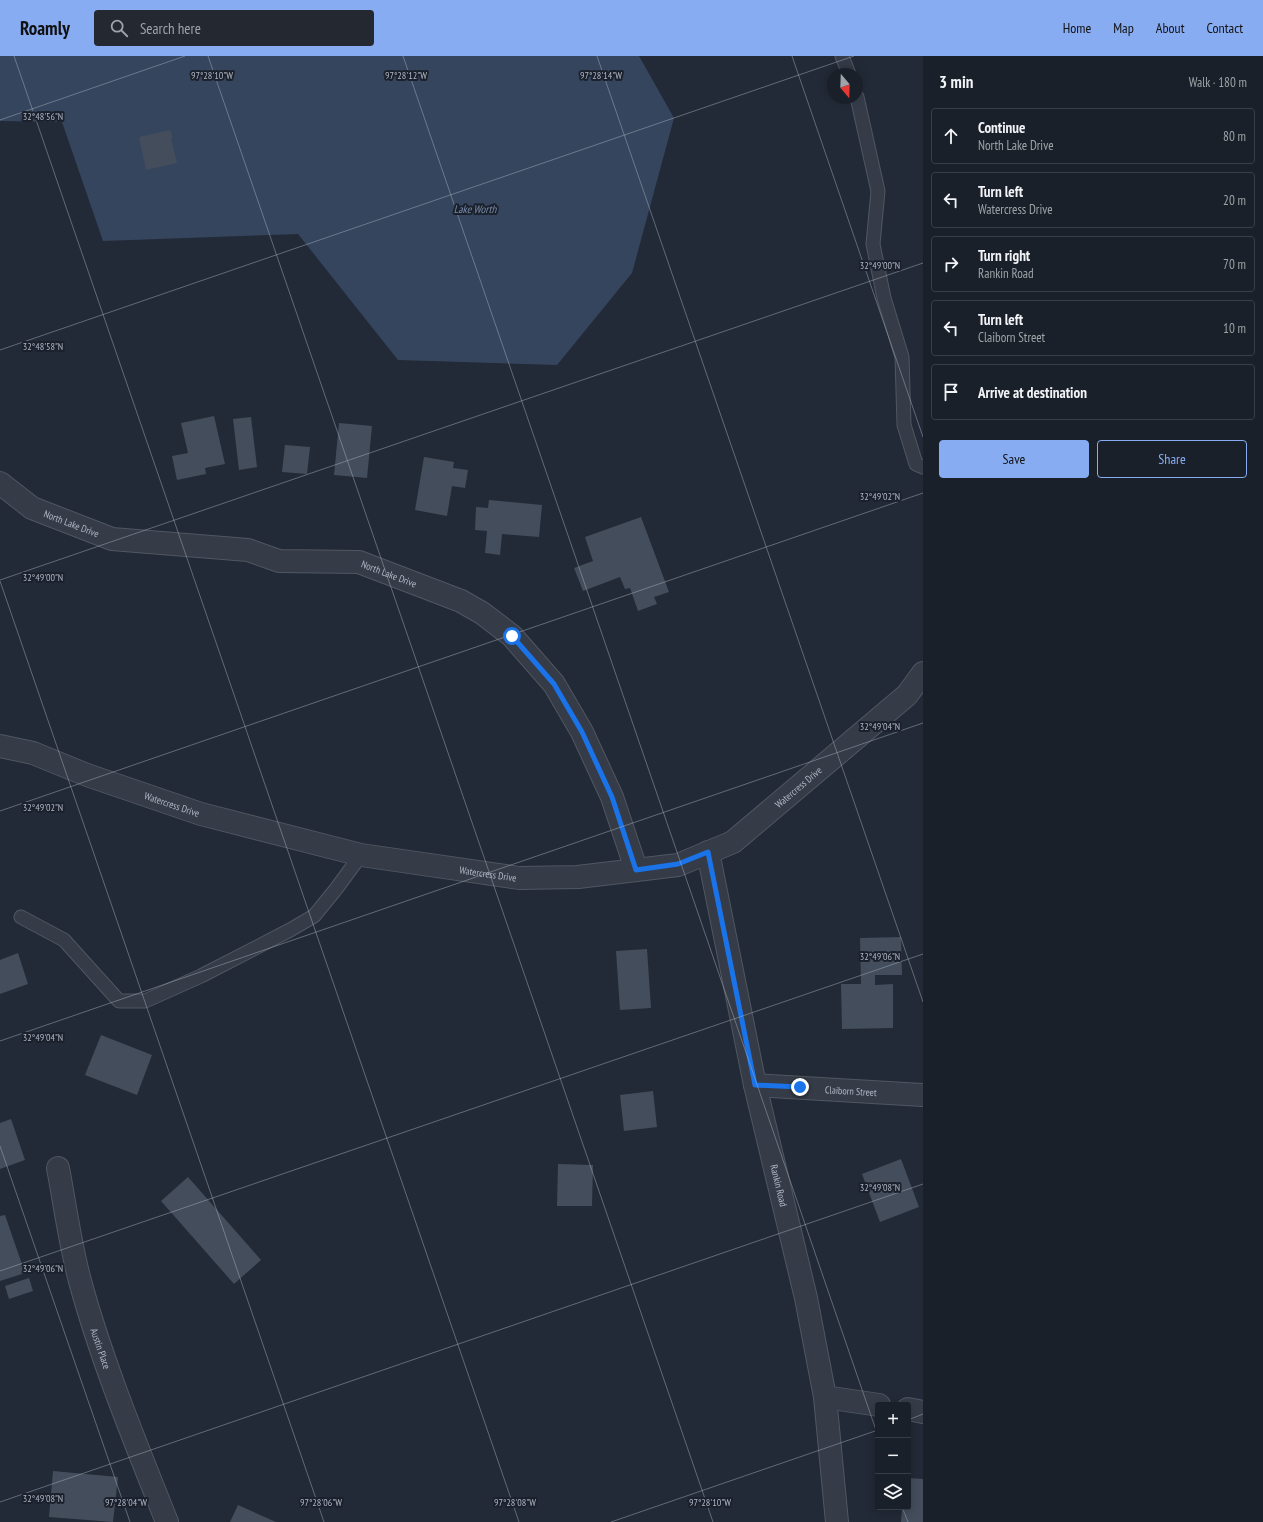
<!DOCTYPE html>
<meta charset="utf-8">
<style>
body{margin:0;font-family:"PT Sans Narrow",sans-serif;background:#232831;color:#f1f3f6}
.controls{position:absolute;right:12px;bottom:12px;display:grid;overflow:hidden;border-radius:4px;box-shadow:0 2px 10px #0003}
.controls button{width:36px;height:36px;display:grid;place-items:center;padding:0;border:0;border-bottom:1px solid #383e46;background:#1a2029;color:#f1f3f6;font:20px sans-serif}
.compass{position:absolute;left:827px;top:12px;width:36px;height:36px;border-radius:50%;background:#1a2029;box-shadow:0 2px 10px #0003;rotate:161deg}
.stop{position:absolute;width:12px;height:12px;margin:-9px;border:3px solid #1a73e8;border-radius:50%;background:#fff}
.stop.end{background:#1a73e8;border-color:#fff;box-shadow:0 1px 4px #0008}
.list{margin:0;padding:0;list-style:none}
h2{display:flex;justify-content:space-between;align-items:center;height:52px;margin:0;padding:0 16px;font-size:17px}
h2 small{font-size:13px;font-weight:400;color:#9fa3a8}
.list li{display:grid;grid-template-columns:26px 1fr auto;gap:12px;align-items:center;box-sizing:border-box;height:56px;margin:0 8px 8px;padding:0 8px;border:1px solid #383e46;border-radius:4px}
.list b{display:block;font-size:15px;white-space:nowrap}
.list p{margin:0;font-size:13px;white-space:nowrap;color:#9fa3a8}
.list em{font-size:13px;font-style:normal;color:#9fa3a8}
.actions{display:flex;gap:8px;padding:12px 16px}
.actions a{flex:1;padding:9px 0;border:1px solid #87acf2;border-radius:4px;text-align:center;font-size:14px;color:#87acf2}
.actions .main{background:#87acf2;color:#111}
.icon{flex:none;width:22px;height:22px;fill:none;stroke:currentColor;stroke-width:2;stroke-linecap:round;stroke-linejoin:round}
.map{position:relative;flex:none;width:923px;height:1466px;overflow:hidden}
header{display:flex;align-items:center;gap:24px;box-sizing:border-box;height:56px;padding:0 20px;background:#87acf2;color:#111}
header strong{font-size:19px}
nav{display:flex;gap:22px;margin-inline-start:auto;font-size:14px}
.search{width:280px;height:36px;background:#232831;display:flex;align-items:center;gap:10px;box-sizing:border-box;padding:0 14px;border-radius:4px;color:#9fa3a8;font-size:15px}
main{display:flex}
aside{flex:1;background:#1a2029}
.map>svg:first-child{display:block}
</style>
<header>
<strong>Roamly</strong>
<div class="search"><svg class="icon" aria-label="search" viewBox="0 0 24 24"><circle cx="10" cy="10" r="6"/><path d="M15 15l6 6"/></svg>Search here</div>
<nav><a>Home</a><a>Map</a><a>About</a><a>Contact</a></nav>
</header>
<main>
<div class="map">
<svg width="923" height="1466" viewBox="0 0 923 1466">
<rect width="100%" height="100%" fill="#222a37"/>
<path fill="#36455e" d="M0,0H639L674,62L632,217L557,309L398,304L298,178L103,185L62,66L0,65Z"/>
<g fill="#434d5c">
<path d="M170,74L173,82H171L177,107L146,114L139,81Z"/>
<path d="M214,360L225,408L205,412L206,418L177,424L172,400L188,397L181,367Z"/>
<path d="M251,361L257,411L239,414L233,363Z"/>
<path d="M339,367L372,370L367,422L334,419Z"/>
<path d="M285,389L310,391L307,418L282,416Z"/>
<path d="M424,401L454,406L453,412L468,414L465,432L452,430L447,460L415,454Z"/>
<path d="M489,444L542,449L539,481L502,478L500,499L485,497L487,475L475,474L476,451L488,452Z"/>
<path d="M641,461L669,536L654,541L657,548L638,555L630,532L625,533L620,521L583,535L574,512L593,505L585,481Z"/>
<path d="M901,881L902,919H875V929L893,928V972L842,973L841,928H861L860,882Z"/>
<path d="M647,893L651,952L620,954L616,895Z"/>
<path d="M18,897L28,928L0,938V904Z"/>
<path d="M101,979L152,999L137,1039L85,1019Z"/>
<path d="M653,1035L657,1071L624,1075L620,1039Z"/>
<path d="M11,1063L25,1104L0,1113V1067Z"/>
<path d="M901,1103L919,1151L880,1166L862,1118Z"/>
<path d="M558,1108L593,1109L592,1150H557Z"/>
<path d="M188,1121L261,1204L234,1228L161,1145Z"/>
<path d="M5,1159L25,1217L0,1225V1160Z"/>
<path d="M29,1222L33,1235L9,1243L5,1230Z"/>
<path d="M53,1415L118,1421L113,1466L49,1461Z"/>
<path d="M908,1422L923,1423V1466H901L902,1451H908Z"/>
<path d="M238,1449L276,1466H230Z"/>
</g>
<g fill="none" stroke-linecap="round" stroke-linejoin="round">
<defs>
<g id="service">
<path d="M842,0L849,18"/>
<path d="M857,41L878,135L873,188L884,242L902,301L904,369L916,408L923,411"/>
<path d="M21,861L64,884L119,945H145L201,920L290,874L314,860L336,833L361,799"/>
</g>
<g id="minor">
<path id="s1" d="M0,427L32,452L112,483L248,494L279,505L359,506L461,545L482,557L512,580L554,628L582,676L612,741L636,813"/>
<path id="s2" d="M0,690L33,697L87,719L201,758L361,799L519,822L578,821L678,809L733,786L907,639L923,617"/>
<path id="s3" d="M708,796L755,1029L806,1242L825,1341L837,1466"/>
<path id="s4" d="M755,1029L923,1039"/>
<path id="s5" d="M58,1112C65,1149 70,1188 80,1225C102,1306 136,1388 167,1466"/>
<path d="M825,1341L879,1349"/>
<path d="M908,1353L923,1356"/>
</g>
</defs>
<use href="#service" stroke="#505762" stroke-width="15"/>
<use href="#minor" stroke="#505762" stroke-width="24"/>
<use href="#service" stroke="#353c48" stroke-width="13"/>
<use href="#minor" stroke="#353c48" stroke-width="22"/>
</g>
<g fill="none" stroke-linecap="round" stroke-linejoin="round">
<path stroke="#1a73e8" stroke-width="5" d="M512,580L554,628L582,676L612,741L636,814L678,808L708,796L755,1029L800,1031"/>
</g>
<path fill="none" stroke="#b0b7c4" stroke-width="1" stroke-opacity="0.45" d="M14,0L519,1466M208,0L713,1466M403,0L878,1380M597,0L923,946M792,0L923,381M0,64L185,0M0,294L854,0M0,524L923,207M0,525L324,1466M0,755L923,437M0,985L923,667M0,1090L130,1466M0,1215L923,898M908,1364L923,1358M0,1446L923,1128M902,1451L908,1466M611,1466L878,1374"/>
<g text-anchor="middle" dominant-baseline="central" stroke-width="4" stroke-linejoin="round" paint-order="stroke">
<g font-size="10" fill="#b0b7c4" stroke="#1b212c">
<text stroke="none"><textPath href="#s1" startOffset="83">North Lake Drive</textPath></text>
<text stroke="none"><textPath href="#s1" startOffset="408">North Lake Drive</textPath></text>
<text stroke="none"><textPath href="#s2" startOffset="842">Watercress Drive</textPath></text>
<text stroke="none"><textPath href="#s2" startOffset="182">Watercress Drive</textPath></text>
<text stroke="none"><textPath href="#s2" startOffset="506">Watercress Drive</textPath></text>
<text stroke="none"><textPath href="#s4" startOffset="96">Claiborn Street</textPath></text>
<text stroke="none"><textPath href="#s3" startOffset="341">Rankin Road</textPath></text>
<text stroke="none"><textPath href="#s5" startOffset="186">Austin Place</textPath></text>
</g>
<g font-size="11" font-style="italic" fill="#798dab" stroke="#1b212c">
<text x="475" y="153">Lake Worth</text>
</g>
</g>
<g font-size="10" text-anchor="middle" fill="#b0b7c4" stroke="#1b212c" stroke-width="4" stroke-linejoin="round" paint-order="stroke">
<text x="212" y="23">97°28'10"W</text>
<text x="406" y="23">97°28'12"W</text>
<text x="601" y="23">97°28'14"W</text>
<text x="43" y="64">32°48'56"N</text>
<text x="880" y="213">32°49'00"N</text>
<text x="43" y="294">32°48'58"N</text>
<text x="880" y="444">32°49'02"N</text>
<text x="43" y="525">32°49'00"N</text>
<text x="880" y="674">32°49'04"N</text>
<text x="43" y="755">32°49'02"N</text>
<text x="880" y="904">32°49'06"N</text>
<text x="43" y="985">32°49'04"N</text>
<text x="880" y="1135">32°49'08"N</text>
<text x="43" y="1216">32°49'06"N</text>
<text x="43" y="1446">32°49'08"N</text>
<text x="126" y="1450">97°28'04"W</text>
<text x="321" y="1450">97°28'06"W</text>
<text x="515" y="1450">97°28'08"W</text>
<text x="710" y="1450">97°28'10"W</text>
</g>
</svg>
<div class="controls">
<button>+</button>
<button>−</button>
<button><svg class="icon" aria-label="layers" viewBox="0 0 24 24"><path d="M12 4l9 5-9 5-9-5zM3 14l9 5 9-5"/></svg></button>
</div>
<svg class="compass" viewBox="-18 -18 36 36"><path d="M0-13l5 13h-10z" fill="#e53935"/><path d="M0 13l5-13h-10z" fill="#9fa3a8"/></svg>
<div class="stop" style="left:512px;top:580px"></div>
<div class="stop end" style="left:800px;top:1031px"></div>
</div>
<aside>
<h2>3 min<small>Walk · 180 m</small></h2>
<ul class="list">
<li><svg class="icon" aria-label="ahead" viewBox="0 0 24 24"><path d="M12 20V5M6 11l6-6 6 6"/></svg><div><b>Continue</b><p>North Lake Drive</p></div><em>80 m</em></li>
<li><svg class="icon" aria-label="left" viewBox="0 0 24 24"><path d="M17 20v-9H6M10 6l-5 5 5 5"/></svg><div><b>Turn left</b><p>Watercress Drive</p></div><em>20 m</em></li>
<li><svg class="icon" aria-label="right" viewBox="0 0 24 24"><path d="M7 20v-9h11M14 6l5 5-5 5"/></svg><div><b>Turn right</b><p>Rankin Road</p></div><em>70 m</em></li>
<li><svg class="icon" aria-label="left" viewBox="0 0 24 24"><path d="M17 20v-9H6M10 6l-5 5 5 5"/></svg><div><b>Turn left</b><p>Claiborn Street</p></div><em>10 m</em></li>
<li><svg class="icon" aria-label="arrive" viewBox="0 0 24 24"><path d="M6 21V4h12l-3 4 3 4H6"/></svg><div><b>Arrive at destination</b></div></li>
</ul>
<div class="actions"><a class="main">Save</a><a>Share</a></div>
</aside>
</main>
